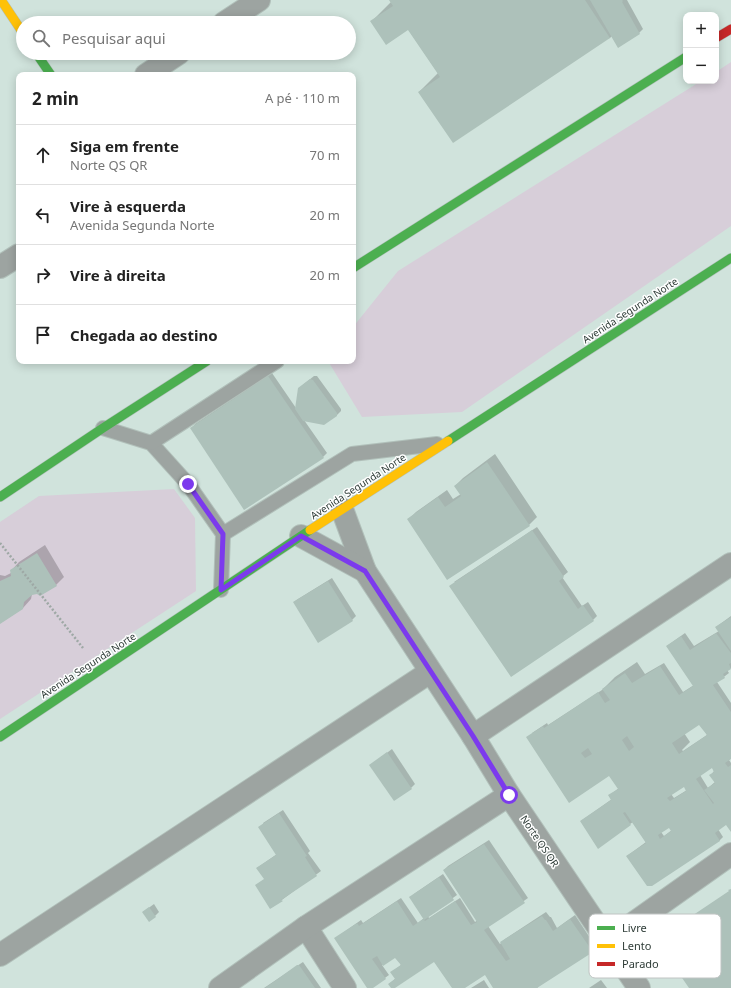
<!DOCTYPE html>
<html lang="pt">
<meta charset="utf-8">
<style>
body{margin:0;font-family:"Noto Sans",sans-serif;background:#f6f6f6;color:#222}
.controls{position:absolute;right:12px;top:12px;display:grid;overflow:hidden;border-radius:8px;box-shadow:0 2px 10px #0003}
.controls button{width:36px;height:36px;display:grid;place-items:center;padding:0;border:0;border-bottom:1px solid #e0e0e0;background:#fff;color:#222;font:20px sans-serif}
.stop{position:absolute;width:12px;height:12px;margin:-9px;border:3px solid #7c3aed;border-radius:50%;background:#fff}
.stop.end{background:#7c3aed;border-color:#fff;box-shadow:0 1px 4px #0008}
.list{margin:0;padding:0;list-style:none}
h2{display:flex;justify-content:space-between;align-items:center;height:52px;margin:0;padding:0 16px;font-size:17px}
h2 small{font-size:13px;font-weight:400;color:#767676}
.list li{display:grid;grid-template-columns:26px 1fr auto;gap:12px;align-items:center;box-sizing:border-box;height:60px;padding:0 16px;border-top:1px solid #e0e0e0}
.list b{display:block;font-size:15px;white-space:nowrap}
.list p{margin:0;font-size:13px;white-space:nowrap;color:#767676}
.list em{font-size:13px;font-style:normal;color:#767676}
.icon{flex:none;width:22px;height:22px;fill:none;stroke:currentColor;stroke-width:2;stroke-linecap:round;stroke-linejoin:round}
.map{position:relative;flex:none;width:731px;height:988px;overflow:hidden}
.search{position:absolute;background:#fff;box-shadow:0 2px 10px #0003;left:16px;top:16px;width:340px;height:44px;display:flex;align-items:center;gap:10px;box-sizing:border-box;padding:0 14px;border-radius:22px;color:#767676;font-size:15px}
.panel{position:absolute;background:#fff;box-shadow:0 2px 10px #0003;left:16px;top:72px;width:340px;height:292px;border-radius:8px}
.map>svg:first-child{display:block}
</style>
<div class="map">
<svg width="731" height="988" viewBox="0 0 731 988">
<rect width="100%" height="100%" fill="#d0e3dc"/>
<g fill="#d7ced9">
<path d="M731,62V226L462,412L362,417L328,361H353V327L398,271L701,81H716V72Z"/>
<path d="M174,489L195,518L196,591L0,719V522L39,496Z"/>
</g>
<g fill="#0003" fill-rule="evenodd">
<path d="M390,0H627L643,29L639,33L612,36L610,38L419,92L438,73L408,29L372,21L391,2Z"/>
<path d="M272,373L296,408L304,384L314,376H317L341,409V411L337,415L304,420L327,453L323,457L192,428L195,424Z"/>
<path d="M495,454L537,517L529,525L408,520L416,512L447,490L453,499L461,494L455,486L463,478Z"/>
<path d="M537,527L568,572L562,577L582,606L588,602L597,616L593,620L454,582Z"/>
<path d="M45,545L64,577L56,585L32,594L31,599L23,608L0,623V575L5,576L11,573V571L19,562Z"/>
<path d="M332,578L356,616L352,620L294,602L298,599Z"/>
<path d="M731,616V668L727,670L729,673L717,682L731,703V758L729,760L731,763V830L727,824L718,829L723,837L719,841L627,856L646,842L633,822L630,824L581,821L612,799L610,795L619,788L610,775L532,733L547,723L548,725L602,690L615,677L637,662L645,674L664,663L683,692L694,685L667,646L685,633L694,646L719,631L716,627ZM700,723L707,735L683,751L682,750L690,742L684,733ZM712,767L714,771L711,775L715,782L708,788L700,775ZM684,785L687,790L674,798L671,794ZM669,826L672,830L664,836L661,832Z"/>
<path d="M392,749L415,784L411,788L371,765Z"/>
<path d="M283,810L310,851L308,853L321,871L271,908L265,879L257,868L277,854L263,823Z"/>
<path d="M489,840L528,898L488,926L500,944L505,939L546,912L550,917H551L557,928L575,915L596,947L593,951L537,987L538,988H494L485,974L463,988H453L434,961L392,988L389,984L396,978L392,972L401,965L396,956L382,965L389,975L371,988H368L340,935L361,920L363,923L401,898L418,923L424,918L414,894L443,874L457,895L428,916L429,918L460,898L475,922L478,920L444,870L448,866Z"/>
<path d="M154,904L159,912L155,916L143,912Z"/>
<path d="M303,962L321,988H264Z"/>
<path d="M484,980L489,988H471Z"/>
<path d="M601,980L607,988H589Z"/>
</g>
<g fill="#adc1ba" fill-rule="evenodd">
<path d="M389,0H585L610,38L453,143L418,92L440,77L408,30L386,45L370,21L393,6Z"/>
<path d="M590,0H622L623,1L622,2L640,34L618,48Z"/>
<path d="M268,376L324,458L244,510L190,428Z"/>
<path d="M310,379L313,380L337,413V416L324,425L303,421L295,409L298,388Z"/>
<path d="M487,462L530,526L447,580L407,519L438,497L445,507L461,496L454,486Z"/>
<path d="M532,530L564,577L559,581L578,609L583,605L594,621L511,677L449,586Z"/>
<path d="M37,553L57,586L40,596L37,594L32,595L24,602L23,609L0,624V581L11,576L10,570Z"/>
<path d="M328,581L353,621L318,643L293,602Z"/>
<path d="M731,617V651L715,627Z"/>
<path d="M716,633L731,653V663L729,664L731,669L723,674L725,678L713,685L731,712V759L725,763L728,767L731,765V832L726,825L715,833L720,841L652,886H647L626,856L646,843L625,812L623,813L631,825L598,849L580,821L611,800L608,795L618,789L609,776L569,803L526,737L543,726L544,728L598,692L605,703L610,700L602,689L625,673L632,683L660,666L679,695L693,686L666,646L681,636L690,650ZM699,725L707,735L679,754L672,743ZM627,736L634,747L629,751L622,740ZM588,748L592,754L585,758L581,753ZM712,768L714,772L709,775L715,783L704,790L714,803L713,804L696,779ZM684,787L686,791L670,801L667,798ZM669,828L671,831L660,839L658,835Z"/>
<path d="M387,752L412,789L394,801L369,765Z"/>
<path d="M279,813L307,856L305,857L317,876L281,900L283,901L270,909L255,885L264,879L256,868L276,855L258,827Z"/>
<path d="M484,844L525,903L484,930L506,961L510,959L500,942L542,916L545,920H546L553,931L570,919L593,952L537,988H493L485,975L465,988H452L434,962L395,988H391L388,984L395,979L390,972L401,965L395,958L383,966L377,956L372,959L386,979L373,988H367L334,938L357,923L359,926L397,901L413,926L423,919L425,921L455,901L471,925L477,922L443,870Z"/>
<path d="M439,877L454,900L424,920L409,897Z"/>
<path d="M731,889V988H689L656,940L729,891L728,890Z"/>
<path d="M149,907L156,917L149,922L142,912Z"/>
<path d="M299,965L315,988H265L297,965Z"/>
</g>
<g fill="none" stroke-linecap="round" stroke-linejoin="round">
<defs>
<g id="lane">
<path d="M103,428L151,443L188,484L223,534L221,590"/>
<path d="M151,443L277,361"/>
<path d="M223,534L352,454L437,444"/>
</g>
<g id="street">
<path d="M224,23L259,0"/>
<path d="M146,75L179,53"/>
<path d="M0,267L19,255"/>
<path d="M342,509L365,571L473,736L509,795L639,988"/>
<path d="M301,536L365,571"/>
<path d="M473,736L731,564"/>
<path d="M306,927L345,988"/>
<path d="M607,942L731,854"/>
<path d="M0,955L430,672"/>
<path d="M220,988L306,927L509,795"/>
</g>
<g id="fast">
<path d="M36,53L51,75"/>
<path d="M353,268L686,57"/>
<path d="M448,441L731,258"/>
<path d="M0,497L103,428L207,361"/>
<path d="M0,737L310,530"/>
</g>
<g id="slow">
<path d="M1,0L23,33"/>
<path d="M310,530L448,441"/>
</g>
<path id="jam" d="M716,38L731,29"/>
</defs>
<use href="#lane" stroke="#b1c0ba" stroke-width="16"/>
<use href="#street" stroke="#b1c0ba" stroke-width="24"/>
<use href="#fast" stroke="#b1c0ba" stroke-width="10"/>
<use href="#slow" stroke="#b1c0ba" stroke-width="10"/>
<use href="#jam" stroke="#b1c0ba" stroke-width="10"/>
<path stroke="#9ea8a5" stroke-width="2.5" stroke-dasharray="2 2" stroke-linecap="butt" d="M0,543L83,648"/>
<use href="#lane" stroke="#9da4a1" stroke-width="14"/>
<use href="#street" stroke="#9da4a1" stroke-width="22"/>
<use href="#fast" stroke="#4caf50" stroke-width="9"/>
<use href="#slow" stroke="#ffc107" stroke-width="9"/>
<use href="#jam" stroke="#c62828" stroke-width="9"/>
</g>
<g fill="none" stroke-linecap="round" stroke-linejoin="round">
<path stroke="#7c3aed" stroke-width="5" d="M188,484L223,534L221,590L301,536L365,571L473,736L509,795"/>
</g>
<g text-anchor="middle" dominant-baseline="central" stroke-width="3" stroke-linejoin="round" paint-order="stroke">
<g font-size="10" fill="#2e3c37" stroke="#fff">
<text transform="translate(630 310) rotate(-33)">Avenida Segunda Norte</text>
<text transform="translate(358 486) rotate(-33)">Avenida Segunda Norte</text>
<text transform="translate(88 665) rotate(-33)">Avenida Segunda Norte</text>
<text transform="translate(540 841) rotate(56)">Norte QS QR</text>
</g>
</g>
<rect x="589" y="914" width="132" height="64" rx="6" fill="#fff" stroke="#c0c4c3" stroke-width="1"/>
<rect x="597" y="926" width="18" height="4" fill="#4caf50"/>
<rect x="597" y="944" width="18" height="4" fill="#ffc107"/>
<rect x="597" y="962" width="18" height="4" fill="#c62828"/>
<g font-size="11" fill="#2e3c37">
<text x="622" y="932">Livre</text>
<text x="622" y="950">Lento</text>
<text x="622" y="968">Parado</text>
</g>
</svg>
<div class="controls">
<button>+</button>
<button>−</button>
</div>
<div class="stop" style="left:509px;top:795px"></div>
<div class="stop end" style="left:188px;top:484px"></div>
<div class="search"><svg class="icon" aria-label="search" viewBox="0 0 24 24"><circle cx="10" cy="10" r="6"/><path d="M15 15l6 6"/></svg>Pesquisar aqui</div>
<section class="panel">
<h2>2 min<small>A pé · 110 m</small></h2>
<ul class="list">
<li><svg class="icon" aria-label="ahead" viewBox="0 0 24 24"><path d="M12 20V5M6 11l6-6 6 6"/></svg><div><b>Siga em frente</b><p>Norte QS QR</p></div><em>70 m</em></li>
<li><svg class="icon" aria-label="left" viewBox="0 0 24 24"><path d="M17 20v-9H6M10 6l-5 5 5 5"/></svg><div><b>Vire à esquerda</b><p>Avenida Segunda Norte</p></div><em>20 m</em></li>
<li><svg class="icon" aria-label="right" viewBox="0 0 24 24"><path d="M7 20v-9h11M14 6l5 5-5 5"/></svg><div><b>Vire à direita</b></div><em>20 m</em></li>
<li><svg class="icon" aria-label="arrive" viewBox="0 0 24 24"><path d="M6 21V4h12l-3 4 3 4H6"/></svg><div><b>Chegada ao destino</b></div></li>
</ul>
</section>
</div>
